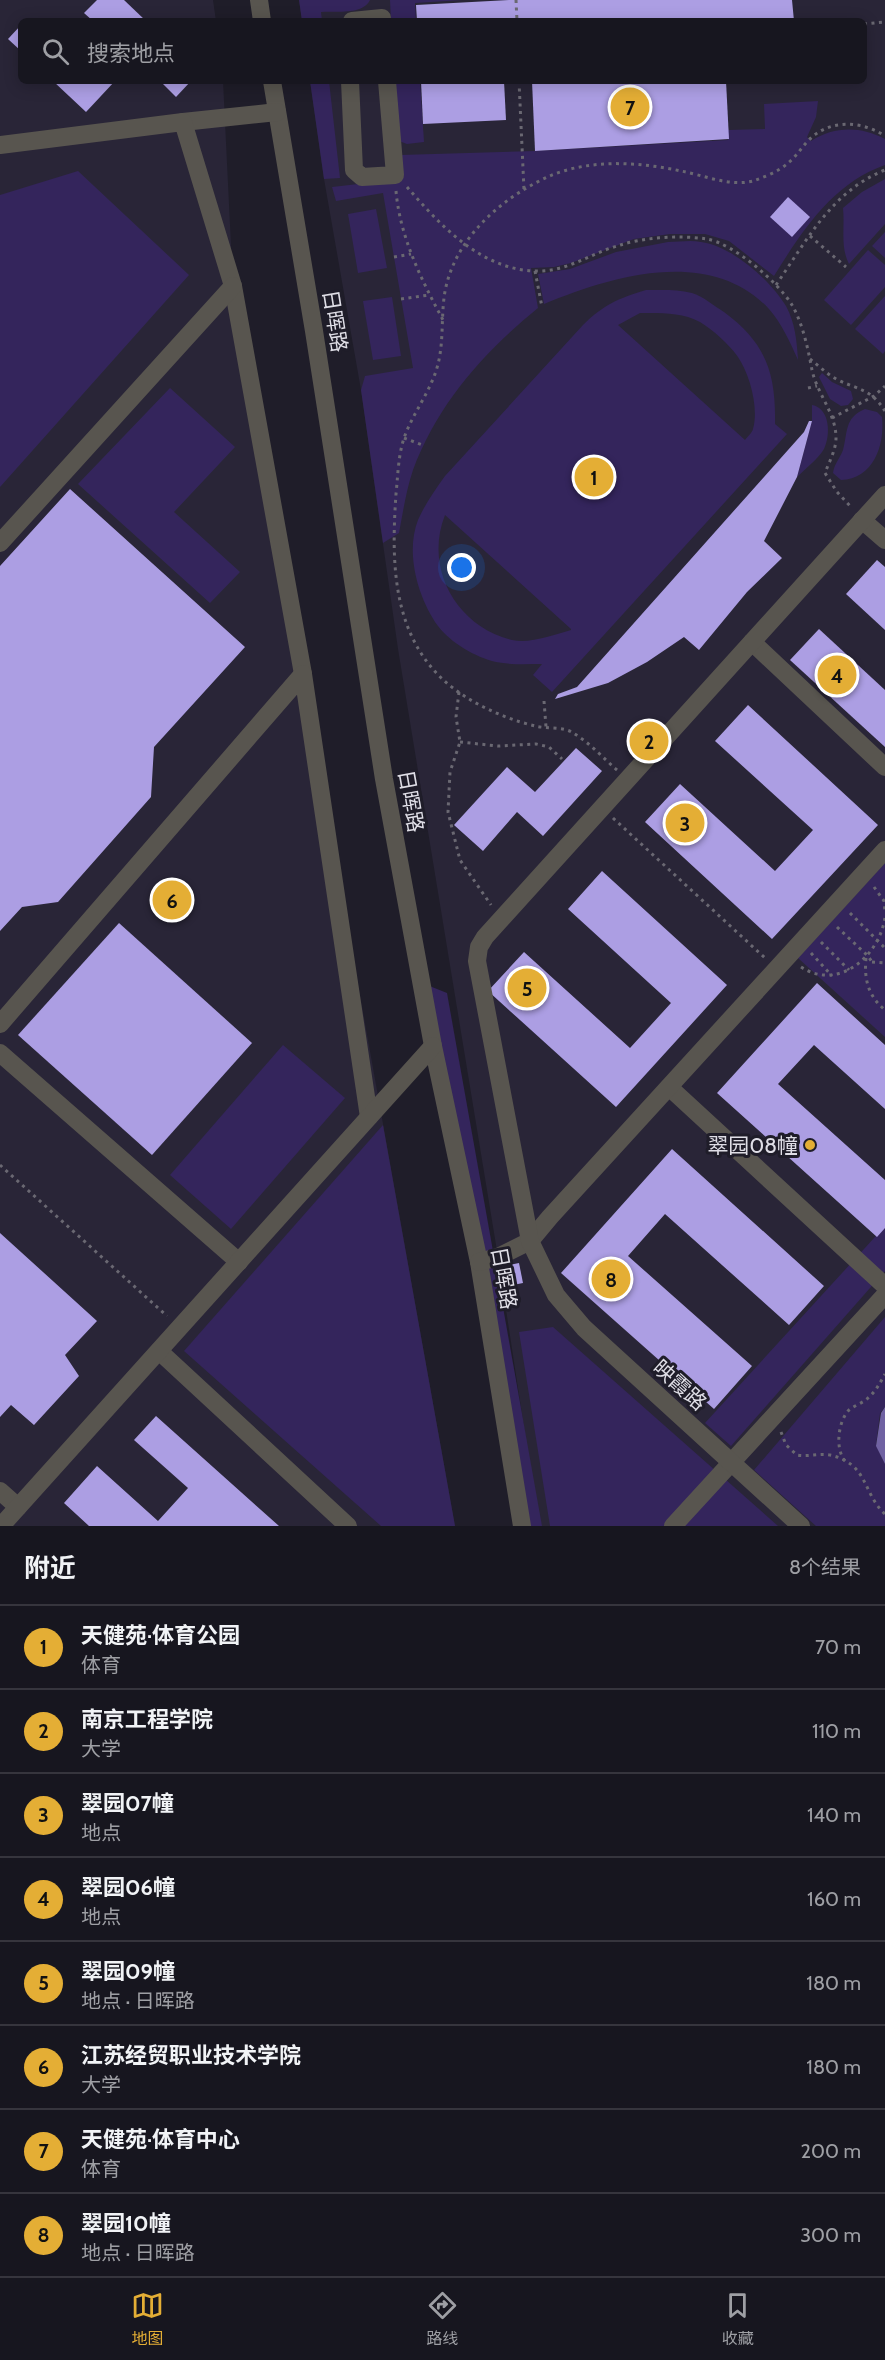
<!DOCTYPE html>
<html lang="zh">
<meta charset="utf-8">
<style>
body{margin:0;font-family:Cabin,"Noto Sans SC",sans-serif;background:#201f28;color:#f1f3f6}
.you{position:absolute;left:462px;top:568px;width:21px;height:21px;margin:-15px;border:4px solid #fff;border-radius:50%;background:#1a73e8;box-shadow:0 0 0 9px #1a73e833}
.badge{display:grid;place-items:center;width:39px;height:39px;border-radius:50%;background:#e4ae35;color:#111;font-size:20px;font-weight:700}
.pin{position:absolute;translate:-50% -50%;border:3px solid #fff;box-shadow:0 2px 6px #0006}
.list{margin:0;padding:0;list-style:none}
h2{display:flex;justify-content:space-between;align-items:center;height:78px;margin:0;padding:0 24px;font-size:26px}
h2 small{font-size:20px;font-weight:400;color:#9e9fa4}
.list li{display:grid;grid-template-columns:39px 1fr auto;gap:18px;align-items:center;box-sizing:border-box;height:84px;padding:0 24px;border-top:2px solid #36353d}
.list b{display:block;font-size:22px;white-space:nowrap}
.list p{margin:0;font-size:20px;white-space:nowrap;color:#9e9fa4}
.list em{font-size:20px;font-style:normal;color:#9e9fa4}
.icon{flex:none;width:33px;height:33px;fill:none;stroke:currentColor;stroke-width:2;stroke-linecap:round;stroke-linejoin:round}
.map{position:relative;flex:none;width:885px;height:1526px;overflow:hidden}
.search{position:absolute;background:#17161f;box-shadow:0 3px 15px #0003;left:18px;right:18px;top:18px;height:66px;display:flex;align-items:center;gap:15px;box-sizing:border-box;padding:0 21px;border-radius:9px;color:#9e9fa4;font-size:22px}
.sheet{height:750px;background:#17161f}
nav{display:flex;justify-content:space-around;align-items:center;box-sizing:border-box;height:84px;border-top:2px solid #36353d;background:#17161f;font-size:16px;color:#9e9fa4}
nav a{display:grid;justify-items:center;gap:3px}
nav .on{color:#e4ae35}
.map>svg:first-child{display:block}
</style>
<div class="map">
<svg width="885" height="1526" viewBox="0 0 885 1526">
<rect width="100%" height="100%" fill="#1f1d29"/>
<g fill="#292537">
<path d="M0,0H213L216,21H21V81H223L233,286L455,1526H0Z"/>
<path d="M299,0H885V1526H539L498,1257L398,649L361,390L324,179L310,81H864V21H302Z"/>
</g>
<g fill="#34255c" fill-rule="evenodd">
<path d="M299,0H370C363,15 336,11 321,12L322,21H302Z"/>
<path d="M390,0H463L415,3L416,21H391Z"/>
<path d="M310,81H329L340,178L324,179Z"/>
<path d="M395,81H420L424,142L407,144L399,141Z"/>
<path d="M818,101L816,117L807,137L811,141C834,126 861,126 885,139V165C833,183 802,231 774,276L729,241L705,234H670L634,239L571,263L554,267L531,268L538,308C484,352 438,403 413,470C406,491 403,512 399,533L383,543L361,390L365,376L413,368L383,193L336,201L332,187L402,179L400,155L535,151L728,140V130L765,129L764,104Z"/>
<path d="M78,171L189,275L0,487V195Z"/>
<path d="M885,179V224L849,264C840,247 845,227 843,208L862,192Z"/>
<path d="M376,209L387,268L358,273L348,214Z"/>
<path d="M885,232V258L872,246Z"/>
<path d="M668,242C679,242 691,240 701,242C732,246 770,280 786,306C795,322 797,342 798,360C790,342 782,324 769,309C710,246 612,276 544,304L538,274L570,269L616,252Z"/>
<path d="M868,250L885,265V287L851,325L824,300Z"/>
<path d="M646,290C661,290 677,289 692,293C703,296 714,306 724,312C766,343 776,373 775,424L787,434L552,692L533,675L542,664C527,664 511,665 496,662C475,657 451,643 438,626C418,598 405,553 418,520C425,504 435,490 445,476L583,325C603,305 619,298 646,290ZM640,313C661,313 681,312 700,322C714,331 728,343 738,357C750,375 759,408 753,429C752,433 748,436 745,440L618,325ZM445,515L571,629V630C553,635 530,644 512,640C456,626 424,568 445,515Z"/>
<path d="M885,296V351L883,354L855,329Z"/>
<path d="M392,297L401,356L373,360L363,301Z"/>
<path d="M822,373L832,382L851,391L853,399L848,405L841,406L830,399L819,377Z"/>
<path d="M170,388L235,447L174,512L240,572L210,603L78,484Z"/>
<path d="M812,405C830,408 831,435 824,449C818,459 805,469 797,477L812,421Z"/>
<path d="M865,409L877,412L882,417C885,446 873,479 841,480L833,473C834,464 840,458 843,450C848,432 844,418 865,409Z"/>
<path d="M885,863V1037L798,958Z"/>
<path d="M422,983L447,993L542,1526H522Z"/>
<path d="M283,1045L345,1098L231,1229L170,1175Z"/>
<path d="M383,1125L455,1526H381L184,1351Z"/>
<path d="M885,1226V1271L731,1446L705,1423Z"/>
<path d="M885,1317V1407L880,1413L876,1445L885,1464V1526H816L754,1470Z"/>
<path d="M553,1327L778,1526H550L519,1332Z"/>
</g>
<path fill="#7062a2" d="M885,1407V1464L876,1446L881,1413Z"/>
<g fill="#ac9ee3">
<path d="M97,0H124L146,21H93L84,13Z"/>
<path d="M792,0L794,21H528V19L500,21H417L416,5L509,0Z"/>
<path d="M21,25V51L8,39Z"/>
<path d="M53,81H115L86,112Z"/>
<path d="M160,81H191L176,97Z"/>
<path d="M421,81H504L506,120L423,124Z"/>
<path d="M532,81H726L729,139L535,151Z"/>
<path d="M788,197L810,217L792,237L770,217Z"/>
<path d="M809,421H812L797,477L764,541L782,558L747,592L699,650L684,637L647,662L608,683L555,699L558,694L577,687L804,432Z"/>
<path d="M70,489L245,647L154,747L151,797L58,902L22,907L0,931V566Z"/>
<path d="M877,560L885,567V630L846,594Z"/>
<path d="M819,629L885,690V747L790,660Z"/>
<path d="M748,705L878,825L772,939L645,822L680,784L775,871L813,830L715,741Z"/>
<path d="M576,748L602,771L543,836L517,812L483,851L454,825L507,767L535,792Z"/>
<path d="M602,871L727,985L616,1107L488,991L524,952L630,1048L671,1003L568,909Z"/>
<path d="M119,923L252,1043L152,1155L18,1035Z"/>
<path d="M817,983L885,1045V1109L814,1045L778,1084L885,1180V1228L877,1237L717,1093Z"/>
<path d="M672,1149L824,1286L789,1325L665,1214L628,1256L752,1366L714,1409L561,1273Z"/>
<path d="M0,1233L97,1321L65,1355L79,1376L34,1425L11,1405L0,1417Z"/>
<path d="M519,1263L523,1283L503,1287L499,1267Z"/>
<path d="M156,1416L279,1526H89L64,1503L97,1466L158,1521L188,1488L134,1440Z"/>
</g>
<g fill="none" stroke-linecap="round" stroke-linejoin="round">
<g stroke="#6a6872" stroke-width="3" stroke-dasharray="3 4.5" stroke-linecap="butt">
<path d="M516,0L517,21"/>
<path d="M864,24L885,22"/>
<path d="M519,81L524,190"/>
<path d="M407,187C440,225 481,270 536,271C567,272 589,254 617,246C644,237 680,235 707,239C734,244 778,282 792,305C803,324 808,349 812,370C817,394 836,413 836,438C836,450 829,462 825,473L837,492L851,507"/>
<path d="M396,191C400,237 421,279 443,320"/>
<path d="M810,236L846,267"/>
<path d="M394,257L411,254"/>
<path d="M535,271L542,307"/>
<path d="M776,285C807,240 832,191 885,170"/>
<path d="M401,299L429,295"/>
<path d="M810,359C819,366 828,375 838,380C859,390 871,389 885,411"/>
<path d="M808,388L817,386"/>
<path d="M832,418L874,396L885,386"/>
<path d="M404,438L425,446"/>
<path d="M459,692L456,717L460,742L450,772L448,812L460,860L491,905"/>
<path d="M544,701L546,727"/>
<path d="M460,742L498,746L536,744L549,747L562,759"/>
<path d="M617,770C603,758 589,742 573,733C563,726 546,729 535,726C498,717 456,697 432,668C391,620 392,553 396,494C398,475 398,457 404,438C412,415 428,395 436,371C444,347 441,323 444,298C451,241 501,197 552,175C592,159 639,162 681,171C703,175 730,187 753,181C765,177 779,171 788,163C797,156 803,145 811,138C831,119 863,121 885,136"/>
<path d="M613,818L765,958"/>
<path d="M874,887L884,901L885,912"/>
<path d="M850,913L885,948"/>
<path d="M837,927L868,956L872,962"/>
<path d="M821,942L849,970"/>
<path d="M811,953L832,976"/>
<path d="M866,958C864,979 868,996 885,1010"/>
<path d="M872,962L885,963"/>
<path d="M801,967C839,992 880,955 885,917"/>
<path d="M0,1165L167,1316"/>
<path d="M781,1432L786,1445L797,1455C808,1457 819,1453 830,1455C869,1464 862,1493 885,1514"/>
<path d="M845,1461C835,1449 838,1423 848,1411C853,1406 863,1403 868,1398C876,1391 880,1383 885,1374"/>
</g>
<g stroke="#58554f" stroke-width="18">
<path d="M259,0L262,21"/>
<path d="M352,21L382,18"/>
<path d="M272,81L314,331L384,779L433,1046L479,1262L522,1526"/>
<path d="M350,81L354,170L362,177L395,175L387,81"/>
<path d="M183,122L277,112"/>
<path d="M0,145L183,122L233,286L303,674"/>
<path d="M862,520L885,540"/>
<path d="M0,543L233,286"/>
<path d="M752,642L885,767"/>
<path d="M0,1024L303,674L369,1117"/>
<path d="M0,1053L239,1262"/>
<path d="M669,1087L885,1286"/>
<path d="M479,1262L498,1257L530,1241L550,1217L885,850"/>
<path d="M159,1351L348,1526"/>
<path d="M0,1491L18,1507"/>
<path d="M1,1526L433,1046"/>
<path d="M673,1526L885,1295"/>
<path d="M801,1526L584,1328L556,1295L530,1241L477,961L479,947L485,937L885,495"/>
</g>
</g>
<circle fill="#e4ae35" stroke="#1f1d29" stroke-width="2" cx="810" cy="1145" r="6"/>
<g text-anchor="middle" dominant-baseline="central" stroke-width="6" stroke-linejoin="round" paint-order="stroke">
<g font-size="21" fill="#dfdee6" stroke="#1f1d29">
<text transform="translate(335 321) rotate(81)">日晖路</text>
<text transform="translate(411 801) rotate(80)">日晖路</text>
<text transform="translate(504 1278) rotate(80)">日晖路</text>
<text transform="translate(680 1385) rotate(42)">映霞路</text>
</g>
<g font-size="21" fill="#dfdee6" stroke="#1f1d29" text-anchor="end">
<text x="798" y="1145">翠园08幢</text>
</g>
</g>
</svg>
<div class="you"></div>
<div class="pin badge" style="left:594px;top:477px">1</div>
<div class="pin badge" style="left:649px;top:741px">2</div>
<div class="pin badge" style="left:685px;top:823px">3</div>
<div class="pin badge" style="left:837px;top:675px">4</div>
<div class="pin badge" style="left:527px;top:988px">5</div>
<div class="pin badge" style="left:172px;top:900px">6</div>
<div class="pin badge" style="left:630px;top:107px">7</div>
<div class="pin badge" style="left:611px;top:1279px">8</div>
<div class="search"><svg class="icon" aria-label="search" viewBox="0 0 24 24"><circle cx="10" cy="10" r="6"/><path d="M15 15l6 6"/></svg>搜索地点</div>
</div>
<section class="sheet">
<h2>附近<small>8个结果</small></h2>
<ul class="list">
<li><span class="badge">1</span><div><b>天健苑·体育公园</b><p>体育</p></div><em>70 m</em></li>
<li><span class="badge">2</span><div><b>南京工程学院</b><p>大学</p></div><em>110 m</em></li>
<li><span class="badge">3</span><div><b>翠园07幢</b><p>地点</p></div><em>140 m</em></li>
<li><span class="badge">4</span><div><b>翠园06幢</b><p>地点</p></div><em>160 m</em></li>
<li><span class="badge">5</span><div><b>翠园09幢</b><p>地点 · 日晖路</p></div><em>180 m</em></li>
<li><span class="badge">6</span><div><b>江苏经贸职业技术学院</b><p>大学</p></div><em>180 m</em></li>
<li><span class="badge">7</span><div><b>天健苑·体育中心</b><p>体育</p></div><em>200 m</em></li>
<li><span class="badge">8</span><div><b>翠园10幢</b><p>地点 · 日晖路</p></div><em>300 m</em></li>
</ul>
</section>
<nav>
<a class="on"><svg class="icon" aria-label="map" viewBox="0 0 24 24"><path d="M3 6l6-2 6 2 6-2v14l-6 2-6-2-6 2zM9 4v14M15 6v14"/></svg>地图</a>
<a><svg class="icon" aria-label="directions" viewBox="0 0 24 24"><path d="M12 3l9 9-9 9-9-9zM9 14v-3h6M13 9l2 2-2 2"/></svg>路线</a>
<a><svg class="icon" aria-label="saved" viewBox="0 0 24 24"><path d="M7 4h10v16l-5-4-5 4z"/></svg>收藏</a>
</nav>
